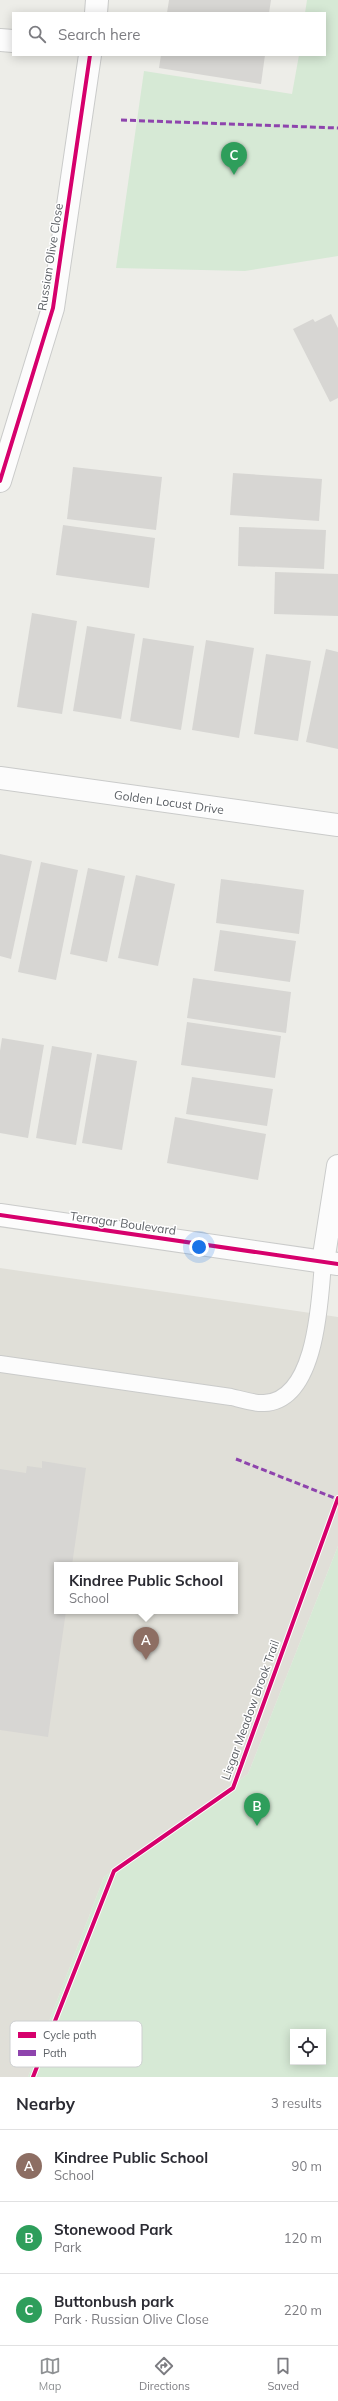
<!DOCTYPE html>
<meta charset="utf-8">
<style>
body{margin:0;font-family:Mulish,sans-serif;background:#f2f2f3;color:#2b2b33}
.controls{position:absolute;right:12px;bottom:12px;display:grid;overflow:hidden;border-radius:0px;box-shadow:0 2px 10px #0003}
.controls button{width:36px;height:36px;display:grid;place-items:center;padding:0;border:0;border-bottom:1px solid #e1e1e2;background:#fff;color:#2b2b33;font:20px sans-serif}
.you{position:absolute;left:199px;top:1247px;width:14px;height:14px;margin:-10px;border:3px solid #fff;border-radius:50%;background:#1a73e8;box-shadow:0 0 0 6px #1a73e833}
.badge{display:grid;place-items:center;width:26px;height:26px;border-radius:50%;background:#8f9294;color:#fff;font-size:13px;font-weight:700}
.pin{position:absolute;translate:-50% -33px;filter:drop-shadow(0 1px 2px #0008)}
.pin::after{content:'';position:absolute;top:21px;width:14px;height:12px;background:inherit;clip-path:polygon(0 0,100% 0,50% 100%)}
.popup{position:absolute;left:54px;top:1562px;width:184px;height:52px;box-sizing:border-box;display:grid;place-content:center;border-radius:0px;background:#fff;filter:drop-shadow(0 1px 3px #0005);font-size:13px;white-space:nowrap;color:#7c7c81}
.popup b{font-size:15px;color:#2b2b33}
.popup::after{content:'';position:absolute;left:50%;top:100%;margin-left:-8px;border:8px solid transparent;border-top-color:#fff}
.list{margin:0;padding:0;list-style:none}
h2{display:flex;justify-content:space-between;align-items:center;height:52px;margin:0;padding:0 16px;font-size:17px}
h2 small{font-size:13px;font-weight:400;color:#7c7c81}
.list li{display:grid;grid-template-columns:26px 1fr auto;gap:12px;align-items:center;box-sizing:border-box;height:72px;padding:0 16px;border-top:1px solid #e1e1e2}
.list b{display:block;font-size:15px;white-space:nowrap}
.list p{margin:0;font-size:13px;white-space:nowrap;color:#7c7c81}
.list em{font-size:13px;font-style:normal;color:#7c7c81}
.icon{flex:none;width:22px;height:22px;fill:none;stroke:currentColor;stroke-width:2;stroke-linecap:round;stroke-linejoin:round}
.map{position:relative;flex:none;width:338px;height:2077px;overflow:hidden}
.search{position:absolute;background:#fff;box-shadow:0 2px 10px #0003;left:12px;right:12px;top:12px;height:44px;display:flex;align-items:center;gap:10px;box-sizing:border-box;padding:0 14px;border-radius:0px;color:#7c7c81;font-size:15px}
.sheet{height:268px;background:#fff}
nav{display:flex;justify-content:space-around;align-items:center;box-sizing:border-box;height:56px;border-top:1px solid #e1e1e2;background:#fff;font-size:11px;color:#7c7c81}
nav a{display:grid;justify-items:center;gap:2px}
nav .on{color:#8f9294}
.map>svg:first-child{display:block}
</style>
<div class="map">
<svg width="338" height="2077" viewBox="0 0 338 2077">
<rect width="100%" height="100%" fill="#edede8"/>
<path fill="#e0dfd8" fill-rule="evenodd" d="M0,1268L338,1317V1546L248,1774L104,1877L28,2077H0ZM57,1565H235V1611H57Z"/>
<g fill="#d6e9d5" fill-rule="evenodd">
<path d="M307,0H338V256L245,271L116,268L144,71L292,94L299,55H325V13H305Z"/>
<path d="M338,1546V2077H28L104,1877L248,1774ZM293,2032H323V2062H293Z"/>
</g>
<g fill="#d7d6d3">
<path d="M169,0H271L269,13H167Z"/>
<path d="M161,55H265L261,84L159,68Z"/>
<path d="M331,314L338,328V398L330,402L293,329L313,319L315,322Z"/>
<path d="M73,467L162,477L156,530L67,519Z"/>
<path d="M233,473L322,479L319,521L230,515Z"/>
<path d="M63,525L155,538L149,588L56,575Z"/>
<path d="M239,527L326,530L324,569L238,566Z"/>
<path d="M275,572L338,574V616L274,614Z"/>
<path d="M32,613L77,621L62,714L17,707Z"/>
<path d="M87,626L135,634L121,719L73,711Z"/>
<path d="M143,638L194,646L181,730L130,721Z"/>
<path d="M206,640L254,648L239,738L192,730Z"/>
<path d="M326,649L338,652V749L306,742Z"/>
<path d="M266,654L311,661L298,741L254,734Z"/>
<path d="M0,854L32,861L11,959L0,956Z"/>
<path d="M41,862L78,870L56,980L18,972Z"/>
<path d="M88,868L125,876L107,962L70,954Z"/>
<path d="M136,875L175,884L158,966L118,958Z"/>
<path d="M221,879L304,890L299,934L216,923Z"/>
<path d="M220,930L296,941L290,982L214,971Z"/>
<path d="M193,978L291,992L286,1033L187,1018Z"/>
<path d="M187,1022L281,1036L275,1078L181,1065Z"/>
<path d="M2,1038L44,1045L28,1138L0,1133V1051Z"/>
<path d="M52,1046L92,1053L76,1145L36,1138Z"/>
<path d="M97,1054L137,1061L122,1150L82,1143Z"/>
<path d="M192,1077L273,1089L267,1126L186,1114Z"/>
<path d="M175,1117L266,1134L258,1180L167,1163Z"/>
<path d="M42,1461L86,1468L72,1565H57V1611H66L48,1737L0,1730V1469L26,1473L27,1466L42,1468Z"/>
</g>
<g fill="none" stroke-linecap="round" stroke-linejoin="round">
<defs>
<path id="lane" d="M0,1364L231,1397C241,1399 254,1404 264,1403C317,1401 320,1299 323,1262"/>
<g id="street">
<path d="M96,13L97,0"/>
<path d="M0,40L13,41"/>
<path d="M0,481L53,308L90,55"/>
<path d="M0,778L338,825"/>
<path d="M323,1262L338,1166"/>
</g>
<path id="secondary" d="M0,1215L338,1264"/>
</defs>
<use href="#lane" stroke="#cacbca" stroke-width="18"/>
<use href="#street" stroke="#cacbca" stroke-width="24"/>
<use href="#secondary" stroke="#cacbca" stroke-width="24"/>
<use href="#lane" stroke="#fcfcfc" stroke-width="16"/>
<use href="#street" stroke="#fcfcfc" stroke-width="22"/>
<use href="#secondary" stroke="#fcfcfc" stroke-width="22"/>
<g stroke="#8e44ad" stroke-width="3" stroke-dasharray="6 3" stroke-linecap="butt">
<path d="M121,120L338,128"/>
<path d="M236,1459L337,1499"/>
</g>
<defs>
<g id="cycleway">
<path d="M0,481L53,308L90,55"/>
<path d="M0,1215L338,1264"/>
<path d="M33,2077L114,1871L233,1788L338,1498"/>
</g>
</defs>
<use href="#cycleway" stroke="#fff" stroke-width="6"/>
<use href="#cycleway" stroke="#d6006c" stroke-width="4"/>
</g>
<g text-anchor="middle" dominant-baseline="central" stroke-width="3" stroke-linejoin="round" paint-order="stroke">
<g font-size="12" fill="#5d6166" stroke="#fff">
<text transform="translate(50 257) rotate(-81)">Russian Olive Close</text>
<text transform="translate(169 802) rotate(8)">Golden Locust Drive</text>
<text transform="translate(123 1223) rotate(8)">Terragar Boulevard</text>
<text transform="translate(250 1710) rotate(-70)">Lisgar Meadow Brook Trail</text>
</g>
</g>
<rect x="10" y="2021" width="132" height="46" rx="6" fill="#fff" stroke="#ced0d1" stroke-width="1"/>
<rect x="18" y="2032" width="18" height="6" fill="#d6006c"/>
<rect x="18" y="2050" width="18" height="6" fill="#8e44ad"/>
<g font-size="11" fill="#5d6166">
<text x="43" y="2039">Cycle path</text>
<text x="43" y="2057">Path</text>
</g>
</svg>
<div class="controls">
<button><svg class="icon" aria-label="locate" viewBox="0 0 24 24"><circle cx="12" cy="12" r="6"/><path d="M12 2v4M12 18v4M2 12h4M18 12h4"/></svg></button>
</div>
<div class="you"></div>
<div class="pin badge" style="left:146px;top:1660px;background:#8d6e63">A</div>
<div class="popup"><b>Kindree Public School</b>School</div>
<div class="pin badge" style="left:257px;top:1826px;background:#2e9e5b">B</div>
<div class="pin badge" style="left:234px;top:175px;background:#2e9e5b">C</div>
<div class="search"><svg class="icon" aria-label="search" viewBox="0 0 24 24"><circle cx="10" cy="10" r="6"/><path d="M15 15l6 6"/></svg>Search here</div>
</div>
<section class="sheet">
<h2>Nearby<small>3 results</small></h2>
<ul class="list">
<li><span class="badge" style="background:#8d6e63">A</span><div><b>Kindree Public School</b><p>School</p></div><em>90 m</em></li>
<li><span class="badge" style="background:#2e9e5b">B</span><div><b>Stonewood Park</b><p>Park</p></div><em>120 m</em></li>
<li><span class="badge" style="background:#2e9e5b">C</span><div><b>Buttonbush park</b><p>Park · Russian Olive Close</p></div><em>220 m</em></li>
</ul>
</section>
<nav>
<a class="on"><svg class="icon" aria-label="map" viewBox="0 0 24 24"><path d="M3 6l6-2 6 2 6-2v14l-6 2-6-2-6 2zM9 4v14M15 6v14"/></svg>Map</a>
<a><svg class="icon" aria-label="directions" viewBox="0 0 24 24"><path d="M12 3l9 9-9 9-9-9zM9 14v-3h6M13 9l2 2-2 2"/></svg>Directions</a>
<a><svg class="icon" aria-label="saved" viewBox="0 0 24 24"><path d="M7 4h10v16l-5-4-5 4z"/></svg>Saved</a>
</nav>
